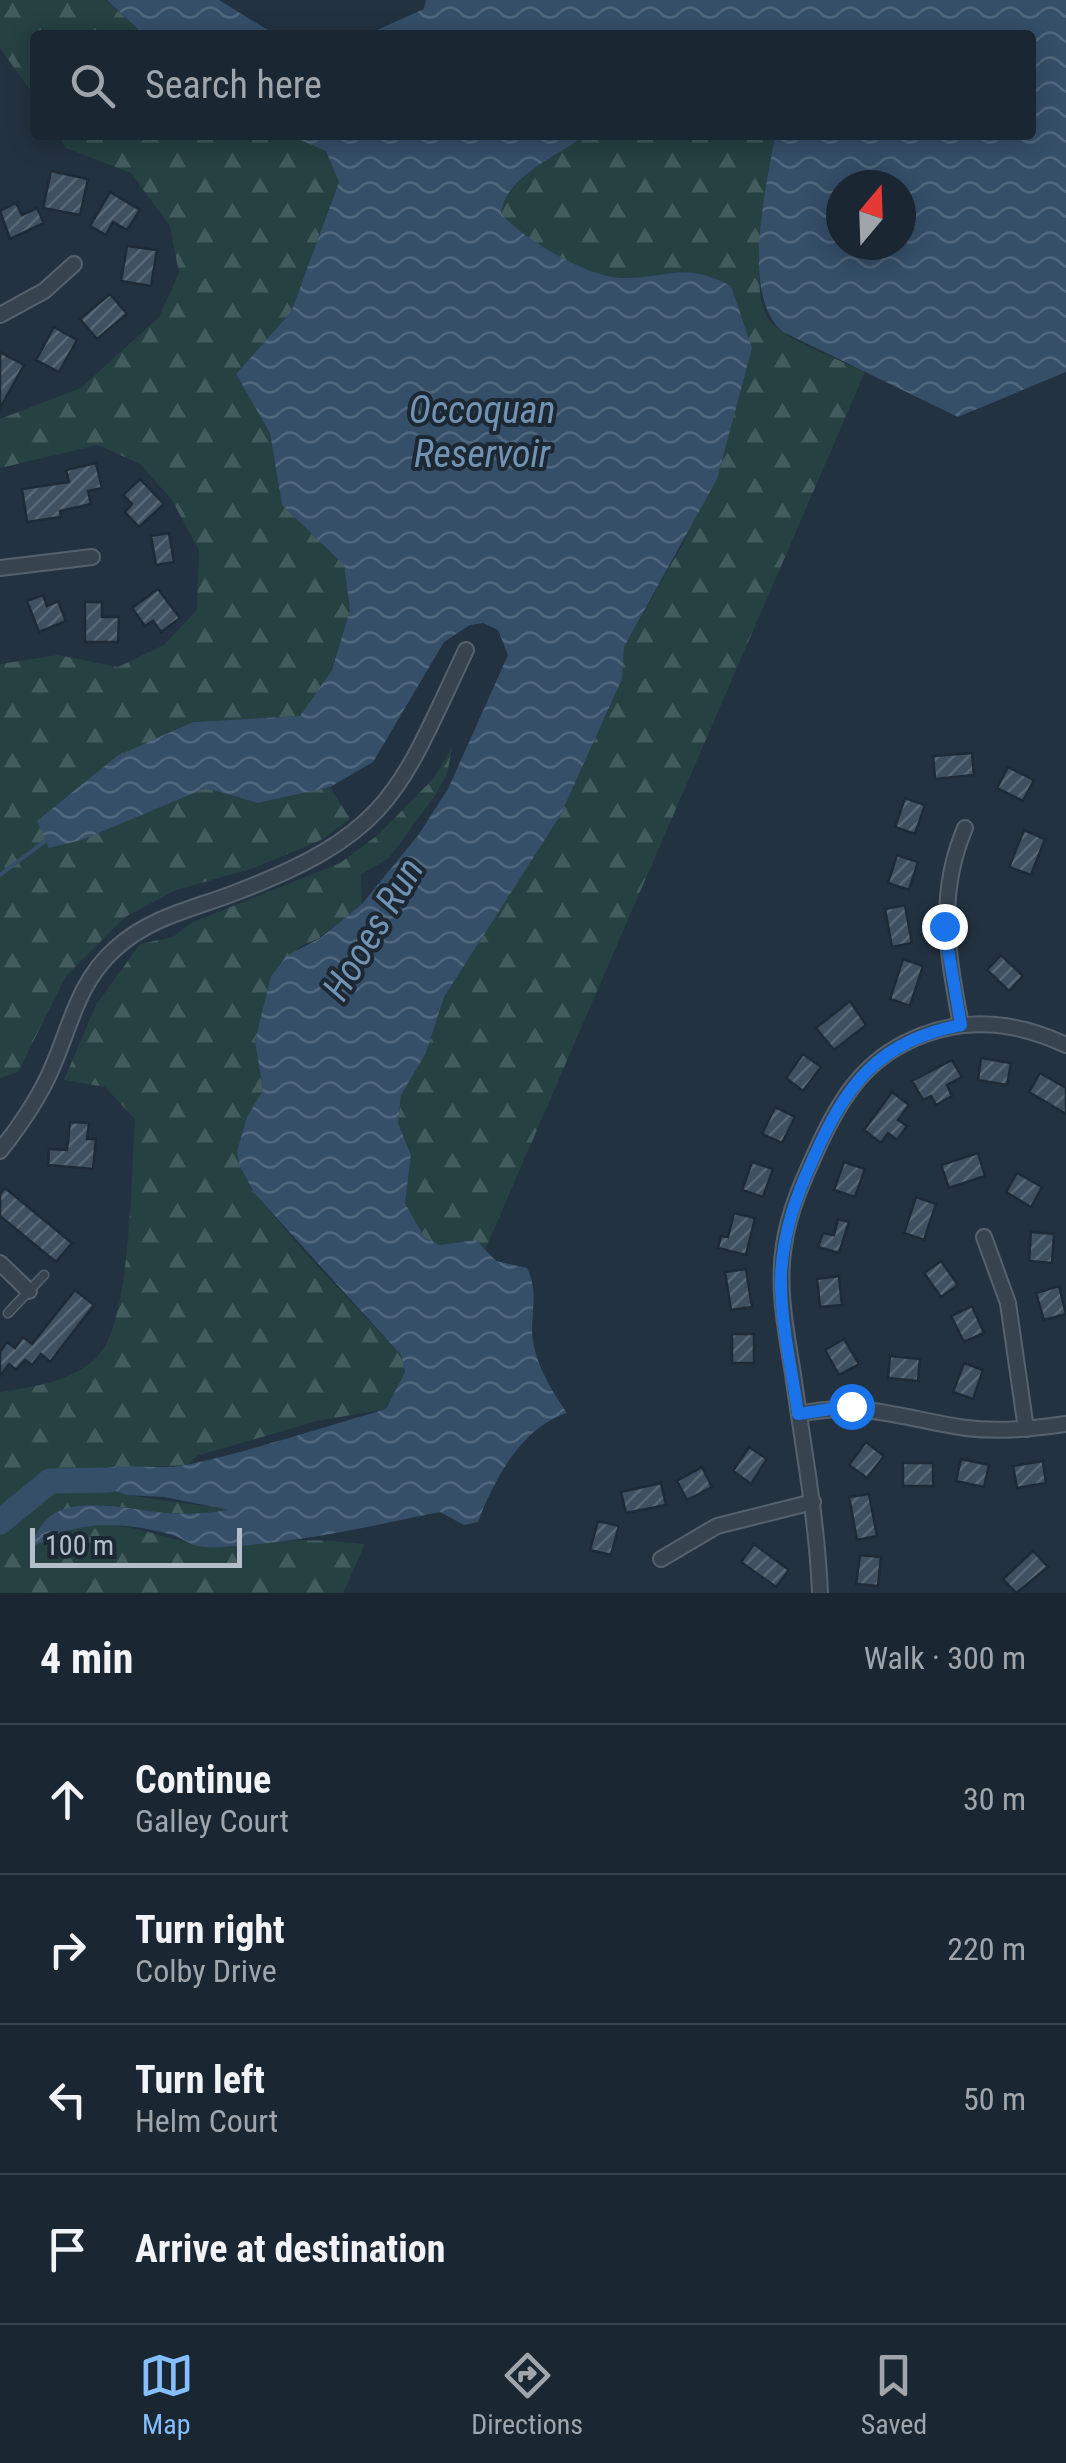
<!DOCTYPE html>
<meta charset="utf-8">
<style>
body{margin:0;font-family:"Roboto Condensed",sans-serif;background:#232e39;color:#f1f3f6}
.compass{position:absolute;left:826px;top:170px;width:90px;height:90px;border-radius:50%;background:#1a2631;box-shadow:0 5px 25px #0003;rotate:19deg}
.scale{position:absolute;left:30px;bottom:25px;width:212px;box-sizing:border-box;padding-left:10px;border:5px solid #b4bfcb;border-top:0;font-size:28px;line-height:35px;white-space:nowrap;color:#b4bfcb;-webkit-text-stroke:8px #1c2935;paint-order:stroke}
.stop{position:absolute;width:30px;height:30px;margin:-22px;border:8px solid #1a73e8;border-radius:50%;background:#fff}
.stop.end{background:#1a73e8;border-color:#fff;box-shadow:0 2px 10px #0008}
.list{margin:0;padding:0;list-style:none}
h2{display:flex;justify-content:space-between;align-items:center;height:130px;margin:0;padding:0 40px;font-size:42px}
h2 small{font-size:32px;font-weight:400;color:#9fa5ab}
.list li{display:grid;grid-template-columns:65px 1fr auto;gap:30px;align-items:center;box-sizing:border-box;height:150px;padding:0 40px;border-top:2px solid #38434d}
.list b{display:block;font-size:38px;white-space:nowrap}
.list p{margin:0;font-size:32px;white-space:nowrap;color:#9fa5ab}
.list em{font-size:32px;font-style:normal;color:#9fa5ab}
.icon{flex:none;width:55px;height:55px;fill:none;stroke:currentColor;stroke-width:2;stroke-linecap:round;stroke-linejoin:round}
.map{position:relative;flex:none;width:1066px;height:1593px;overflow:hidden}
.search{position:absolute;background:#1a2631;box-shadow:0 5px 25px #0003;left:30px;right:30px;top:30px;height:110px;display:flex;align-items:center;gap:25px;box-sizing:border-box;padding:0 35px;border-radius:10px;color:#9fa5ab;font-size:38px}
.sheet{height:730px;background:#1a2631}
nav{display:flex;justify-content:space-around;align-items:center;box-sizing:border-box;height:140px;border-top:2px solid #38434d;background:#1a2631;font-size:28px;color:#9fa5ab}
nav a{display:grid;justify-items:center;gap:5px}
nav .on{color:#85bfff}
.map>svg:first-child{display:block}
</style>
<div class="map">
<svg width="1066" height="1593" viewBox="0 0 1066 1593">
<defs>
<pattern id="forest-firs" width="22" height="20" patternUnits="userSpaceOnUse" patternTransform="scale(2.5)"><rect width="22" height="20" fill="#254142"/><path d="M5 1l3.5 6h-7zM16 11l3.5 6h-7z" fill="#425b5c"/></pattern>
<pattern id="water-waves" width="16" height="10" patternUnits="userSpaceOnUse" patternTransform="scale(2.5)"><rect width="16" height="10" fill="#354f69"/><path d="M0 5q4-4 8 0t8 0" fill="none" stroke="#50677d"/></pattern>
<pattern id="building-hatch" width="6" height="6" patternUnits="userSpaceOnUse" patternTransform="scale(2.5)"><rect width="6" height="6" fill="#3f5160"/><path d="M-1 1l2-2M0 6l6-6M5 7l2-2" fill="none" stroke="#586875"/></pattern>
</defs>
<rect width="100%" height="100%" fill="#233241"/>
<g fill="url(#forest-firs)">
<path d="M0,0H106L144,35H35V97L0,48Z"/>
<path d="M58,135H288L326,151L339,181L291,312L236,374L270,433L282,505L344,565L350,610L332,670L300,716L193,722L38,821L50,848L82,840L206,788L258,803L330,787L350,819L321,840L254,868L176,890L125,917L66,976L18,1072L0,1078V664L58,655L118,667L164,645L197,610L199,550L172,500L140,464L98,445L0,468V419L81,388L159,317L179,273L170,226L131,173L66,148Z"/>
<path d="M586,135H775C769,173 746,290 769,320C784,340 841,360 865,372L485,1250L476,1240L439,1245L423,1237L405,1202L411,1155L398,1123L401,1095L426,1053L444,997L560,816L622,679L624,647L685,540L736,407L752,348L731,286C683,261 671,278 624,278C588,278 523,240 501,213C507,176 558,156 586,135Z"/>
<path d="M452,748L447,774L436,794L389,858L361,874L362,904L318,939L301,946L271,976L255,1041L263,1090L240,1168L255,1194L307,1255L401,1355L405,1371L386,1409L317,1421L196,1456L189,1465L93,1469L79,1478L127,1495L232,1510C211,1513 191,1515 169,1513C125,1511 80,1491 42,1524L34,1546C106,1500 149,1541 218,1547C238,1548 259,1542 280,1541C308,1539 336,1541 365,1544L343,1593H0V1392C32,1388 85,1379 104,1348C131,1304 131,1174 135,1119L105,1087L64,1080L96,1005L140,944L173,937L191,923L340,863L378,835L433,779Z"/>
</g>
<g fill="url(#water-waves)" fill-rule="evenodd">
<path d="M107,0H219L276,35H144Z"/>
<path d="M426,0H1066V372L958,417L783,332C739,295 767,186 775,135H1031V35H366L424,9ZM901,185V245H841V185Z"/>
<path d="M288,135H586C558,156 506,176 501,213C523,240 589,278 624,278C672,278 683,261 731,286L752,348L717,479L624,647L622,679L560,816L444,997L426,1053L401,1095L398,1123L411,1155L405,1203L424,1237L439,1245L476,1240L496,1261L527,1268C538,1291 532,1307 532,1331C533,1360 551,1390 567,1413C522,1427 494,1479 478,1522L464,1525L440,1512C367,1527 297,1543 222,1547C185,1549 191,1539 165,1533C118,1521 74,1520 33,1547C44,1484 125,1510 167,1513C188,1515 208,1513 229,1510L164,1497L127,1495L78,1478C115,1457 152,1473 191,1464C257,1449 321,1428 386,1409L405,1372L401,1355L255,1194L240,1167L237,1152L247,1117L263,1090L255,1041L271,976L288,955L319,939L362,904L419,834L448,789L508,655L498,630L483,623L470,625L444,642L373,762L330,787L258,803L206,788L82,840L49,848L37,821L117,756L193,722L300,716L332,670L350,610L344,565L282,505L270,433L236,374L291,312L339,182L326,151Z"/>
</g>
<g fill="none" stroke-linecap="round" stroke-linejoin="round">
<path stroke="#354f69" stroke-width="4" d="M0,875L48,839"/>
<path stroke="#354f69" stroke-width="25" d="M0,1522L50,1481L109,1480"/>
</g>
<g fill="url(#building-hatch)" stroke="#1e2b37" stroke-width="2.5">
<path d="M51,171L88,179L80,215L43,208Z"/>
<path d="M110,192L140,210L127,230L113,222L106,235L90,226Z"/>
<path d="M16,203L22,215L37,208L44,223L10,239L0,211Z"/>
<path d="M127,246L157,250L151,286L121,281Z"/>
<path d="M110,294L127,314L97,339L80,319Z"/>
<path d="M54,327L77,340L59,372L36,360Z"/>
<path d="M0,352L24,365L0,408Z"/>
<path d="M96,463L102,488L88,491L91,504L60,511L61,517L27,522L22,489L69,482L66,470Z"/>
<path d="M140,479L164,504L139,527L125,512L132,504L123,495Z"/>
<path d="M169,533L174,562L156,565L151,536Z"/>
<path d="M158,589L180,618L161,632L153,621L145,626L132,608Z"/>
<path d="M43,595L47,606L58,601L66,621L39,632L27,601Z"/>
<path d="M85,602H102V617H119L118,642H85Z"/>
<path d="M972,753L974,775L935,779L933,756Z"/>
<path d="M1008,767L1034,780L1023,801L997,788Z"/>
<path d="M905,798L925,805L915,834L895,827Z"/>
<path d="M1024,830L1045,839L1031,875L1009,867Z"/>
<path d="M897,855L918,862L909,890L888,883Z"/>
<path d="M905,905L912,943L892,947L885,909Z"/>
<path d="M1001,955L1023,976L1009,991L987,970Z"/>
<path d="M903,959L923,966L910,1006L890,999Z"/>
<path d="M850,1001L866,1025L834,1050L816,1028Z"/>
<path d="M803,1054L821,1067L803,1091L786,1078Z"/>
<path d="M981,1058L1011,1063L1007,1085L978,1080Z"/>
<path d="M952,1060L962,1077L947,1085L952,1096L936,1105L931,1096L923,1100L912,1081Z"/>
<path d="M1040,1073L1066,1088V1114L1029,1092Z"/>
<path d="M892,1092L909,1105L898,1120L907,1126L897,1140L888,1133L881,1143L864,1130Z"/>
<path d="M775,1107L795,1117L782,1143L762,1134Z"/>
<path d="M70,1122L89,1123L87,1139H96L93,1169L48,1165L49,1149L67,1150Z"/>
<path d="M978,1153L985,1176L949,1188L941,1165Z"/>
<path d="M752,1162L773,1169L763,1197L742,1190Z"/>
<path d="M844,1162L865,1169L855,1197L834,1190Z"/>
<path d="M1017,1173L1042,1187L1031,1207L1006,1192Z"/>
<path d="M5,1188L72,1243L56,1262L0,1216V1194Z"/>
<path d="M916,1197L936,1204L924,1240L904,1233Z"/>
<path d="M734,1213L755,1218L746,1255L718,1248L721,1236L728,1237Z"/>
<path d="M838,1219L849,1222L839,1253L818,1247L823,1233L834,1235Z"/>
<path d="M1031,1232L1054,1234L1052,1263L1029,1261Z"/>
<path d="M941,1261L958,1285L941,1297L924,1273Z"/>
<path d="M746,1269L752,1307L731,1310L725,1272Z"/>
<path d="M839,1276L842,1305L820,1307L817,1279Z"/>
<path d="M1059,1286L1066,1314L1044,1320L1036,1293Z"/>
<path d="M75,1290L94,1305L50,1362L41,1354L32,1365L25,1360L16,1370L9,1364L0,1376V1352L7,1342L15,1348L23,1337L32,1344Z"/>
<path d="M972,1306L984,1333L964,1342L951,1316Z"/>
<rect x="732" y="1334" width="22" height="29"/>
<path d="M844,1339L859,1364L839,1375L825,1350Z"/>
<path d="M890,1356L920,1359L918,1381L888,1378Z"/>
<path d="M964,1363L983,1370L973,1399L953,1392Z"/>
<path d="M866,1442L884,1456L867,1478L849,1465Z"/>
<path d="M749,1447L767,1459L751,1484L733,1471Z"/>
<path d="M961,1459L989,1465L984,1487L956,1481Z"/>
<path d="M1043,1461L1046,1483L1017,1488L1013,1466Z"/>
<rect x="903" y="1463" width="30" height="23"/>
<path d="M702,1467L712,1487L687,1500L677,1481Z"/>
<path d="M661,1483L666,1505L626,1513L621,1492Z"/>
<path d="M869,1494L877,1536L857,1540L849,1497Z"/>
<path d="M598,1521L619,1526L611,1555L590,1550Z"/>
<path d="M754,1544L789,1570L776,1587L741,1562Z"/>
<path d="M1033,1551L1048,1567L1016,1593L1003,1579Z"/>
<path d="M860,1555L881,1557L878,1586L856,1584Z"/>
</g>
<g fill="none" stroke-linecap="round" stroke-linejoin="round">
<defs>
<path id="service" d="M8,1313L44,1275"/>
<g id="minor">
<path d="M0,315L44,291L74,264"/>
<path d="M0,568L92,557"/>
<path d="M961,1025C948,955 936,896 965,828"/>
<path d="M0,1151C19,1127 40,1096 52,1068C71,1025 78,982 115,949C151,916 194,909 237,892C392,832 399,792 466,650"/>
<path d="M984,1237L1008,1303L1026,1429"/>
<path d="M0,1263L29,1291"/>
<path d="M799,1414C865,1400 903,1419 966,1428C999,1432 1033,1429 1066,1424"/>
<path d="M661,1559L717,1526L813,1502"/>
<path d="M820,1593C817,1519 803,1447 793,1374C786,1331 777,1288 784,1245C789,1210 804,1178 819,1145C839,1102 861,1065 905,1043C958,1016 1013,1020 1066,1045"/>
</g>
</defs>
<use href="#service" stroke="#55626e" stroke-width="11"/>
<use href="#minor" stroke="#55626e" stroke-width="18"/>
<use href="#service" stroke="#374450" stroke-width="8"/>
<use href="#minor" stroke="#374450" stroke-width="14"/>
</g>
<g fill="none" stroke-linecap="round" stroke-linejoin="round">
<path stroke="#1a73e8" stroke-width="12" d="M851,1406L798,1414C792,1369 780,1321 781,1276C783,1232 796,1196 814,1157C846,1085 878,1041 961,1025L944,926"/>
</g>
<g text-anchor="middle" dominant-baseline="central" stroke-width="8" stroke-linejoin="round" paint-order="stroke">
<g font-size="38" font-style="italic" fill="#7192b0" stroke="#1c2935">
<text x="482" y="410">Occoquan<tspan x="482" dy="44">Reservoir</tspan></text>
<text transform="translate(373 929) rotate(-59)">Hooes Run</text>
</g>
</g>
</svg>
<svg class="compass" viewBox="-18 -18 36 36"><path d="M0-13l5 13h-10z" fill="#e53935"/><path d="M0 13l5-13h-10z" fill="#9fa5ab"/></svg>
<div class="scale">100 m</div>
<div class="stop" style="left:851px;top:1406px"></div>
<div class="stop end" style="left:944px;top:926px"></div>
<div class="search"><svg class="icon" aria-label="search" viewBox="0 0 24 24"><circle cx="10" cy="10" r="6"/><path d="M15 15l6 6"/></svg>Search here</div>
</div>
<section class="sheet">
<h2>4 min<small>Walk · 300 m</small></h2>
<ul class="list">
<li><svg class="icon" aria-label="ahead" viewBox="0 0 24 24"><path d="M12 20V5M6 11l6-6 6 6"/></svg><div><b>Continue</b><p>Galley Court</p></div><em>30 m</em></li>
<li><svg class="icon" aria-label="right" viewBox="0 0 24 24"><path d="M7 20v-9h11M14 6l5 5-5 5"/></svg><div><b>Turn right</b><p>Colby Drive</p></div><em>220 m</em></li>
<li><svg class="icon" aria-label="left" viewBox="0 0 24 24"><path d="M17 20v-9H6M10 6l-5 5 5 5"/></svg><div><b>Turn left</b><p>Helm Court</p></div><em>50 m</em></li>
<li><svg class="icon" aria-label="arrive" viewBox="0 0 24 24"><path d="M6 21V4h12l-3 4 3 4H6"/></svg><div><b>Arrive at destination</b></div></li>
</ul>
</section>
<nav>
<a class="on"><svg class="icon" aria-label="map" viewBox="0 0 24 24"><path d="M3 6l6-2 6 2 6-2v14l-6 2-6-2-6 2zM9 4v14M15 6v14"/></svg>Map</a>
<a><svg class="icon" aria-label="directions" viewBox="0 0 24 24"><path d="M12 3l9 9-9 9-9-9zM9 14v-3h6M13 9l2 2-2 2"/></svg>Directions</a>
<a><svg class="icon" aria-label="saved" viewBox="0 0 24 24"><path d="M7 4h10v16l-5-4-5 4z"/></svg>Saved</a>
</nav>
